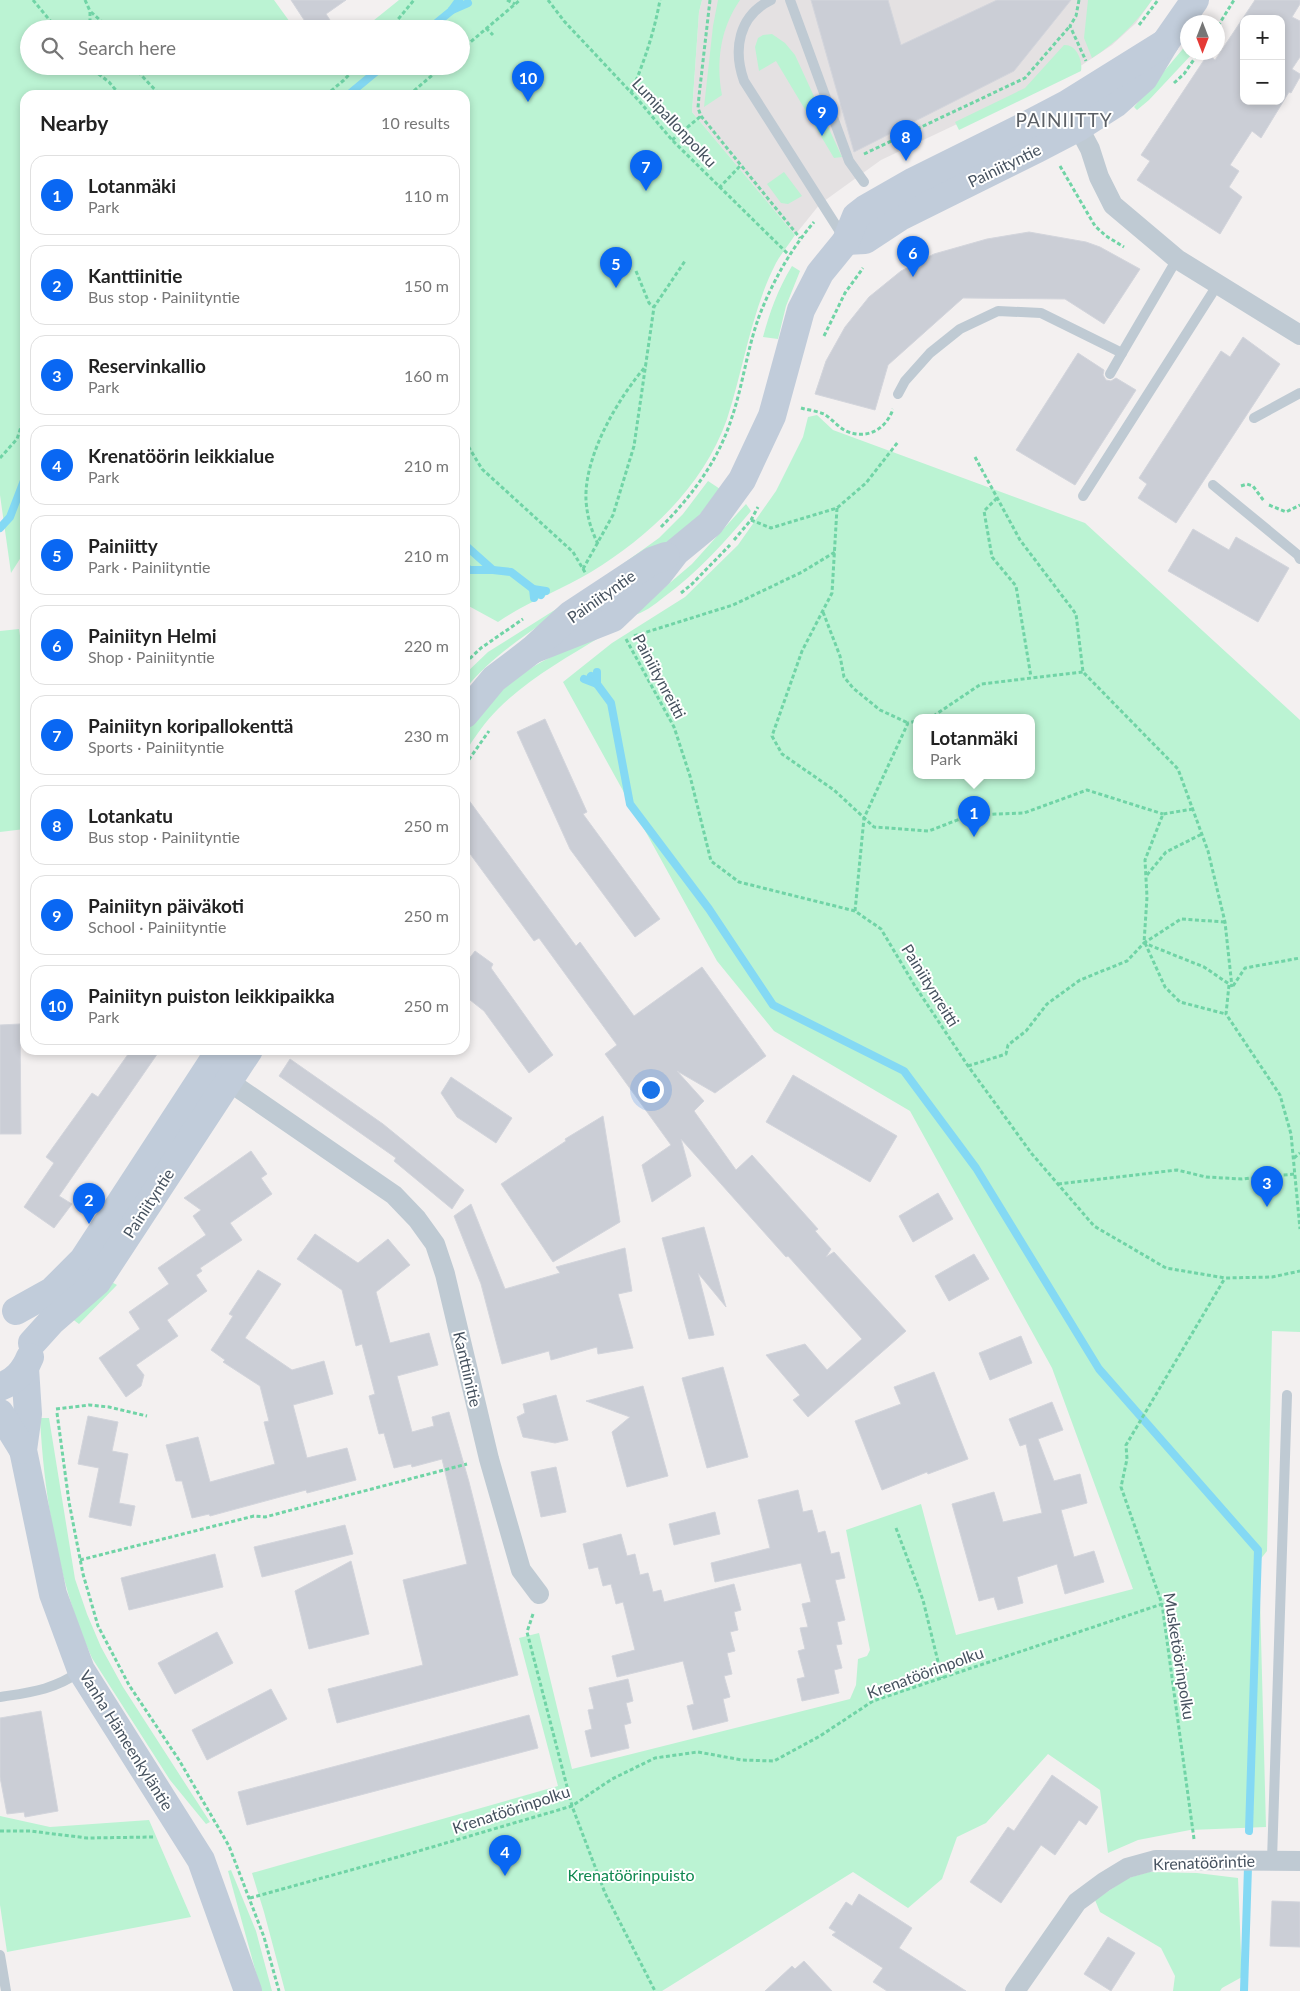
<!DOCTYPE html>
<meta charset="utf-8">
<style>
body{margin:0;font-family:Lato,sans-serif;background:#f2f2f2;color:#222}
.controls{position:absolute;right:15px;top:15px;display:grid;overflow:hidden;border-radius:10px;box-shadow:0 2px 8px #0003}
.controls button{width:45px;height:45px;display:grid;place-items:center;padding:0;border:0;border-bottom:1px solid #e0e0e0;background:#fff;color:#222;font:25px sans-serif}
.compass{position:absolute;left:1180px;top:15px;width:45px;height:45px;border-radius:50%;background:#fff;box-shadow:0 2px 8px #0003;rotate:180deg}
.you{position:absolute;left:650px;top:1089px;width:18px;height:18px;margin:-12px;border:4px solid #fff;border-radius:50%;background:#1a73e8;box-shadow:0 0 0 8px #1a73e833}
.badge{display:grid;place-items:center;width:32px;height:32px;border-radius:50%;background:#0967f3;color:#fff;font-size:16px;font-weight:700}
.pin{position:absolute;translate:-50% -41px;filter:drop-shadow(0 1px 2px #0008)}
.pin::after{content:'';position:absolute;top:26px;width:18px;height:15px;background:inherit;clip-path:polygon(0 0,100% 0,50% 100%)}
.popup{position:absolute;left:913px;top:714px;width:122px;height:65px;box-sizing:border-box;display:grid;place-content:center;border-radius:10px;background:#fff;filter:drop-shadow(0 1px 4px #0005);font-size:16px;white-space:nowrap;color:#767676}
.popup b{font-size:19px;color:#222}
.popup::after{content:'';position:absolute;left:50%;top:100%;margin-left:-10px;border:10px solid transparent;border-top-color:#fff}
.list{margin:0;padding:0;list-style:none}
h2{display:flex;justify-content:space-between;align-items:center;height:65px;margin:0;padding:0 20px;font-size:21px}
h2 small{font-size:16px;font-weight:400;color:#767676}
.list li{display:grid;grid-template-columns:32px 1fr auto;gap:15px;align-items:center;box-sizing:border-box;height:80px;margin:0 10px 10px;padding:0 10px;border:1px solid #e0e0e0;border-radius:15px}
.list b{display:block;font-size:19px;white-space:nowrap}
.list p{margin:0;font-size:16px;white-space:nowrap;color:#767676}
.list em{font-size:16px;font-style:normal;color:#767676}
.icon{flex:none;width:28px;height:28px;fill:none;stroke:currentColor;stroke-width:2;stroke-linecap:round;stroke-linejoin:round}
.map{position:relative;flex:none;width:1300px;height:1991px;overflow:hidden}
.search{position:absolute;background:#fff;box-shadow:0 2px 8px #0003;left:20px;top:20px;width:450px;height:55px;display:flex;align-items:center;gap:12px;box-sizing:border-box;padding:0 18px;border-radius:28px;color:#767676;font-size:19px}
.panel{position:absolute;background:#fff;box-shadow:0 2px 8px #0003;left:20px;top:90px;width:450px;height:965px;border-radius:15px}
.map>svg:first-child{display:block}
</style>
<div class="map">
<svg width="1300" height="1991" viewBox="0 0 1300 1991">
<rect width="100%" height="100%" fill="#f3f0f0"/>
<path fill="#e4e1e2" d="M702,0H1152L1136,23L1112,45L1082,65L881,160L820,204L795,235L692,112L699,12Z"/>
<g fill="#bbf3d3" fill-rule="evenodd">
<path d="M0,0H274L295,29H29V66H461V29H363L399,0H702L699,12L692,112L795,235C789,244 781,254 776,263C751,312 744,367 727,419C704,485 650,536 591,572C561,590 527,602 498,622L465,604V95H25V551L11,573L0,495Z"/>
<path d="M718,0H740C720,29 716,62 722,95L704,107L713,26Z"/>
<path d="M1088,0H1152C1135,24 1117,42 1092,58L1084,38Z"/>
<path d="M772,34L785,43L795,55L842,157L834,158L776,61L759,71L755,47L758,38L763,35Z"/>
<path d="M1187,44L1188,52L1193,53L1149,100L1137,110L1134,107Z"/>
<path d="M1064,45C1076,44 1083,60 1081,71L959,130L955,122L1025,88Z"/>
<path d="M784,172L802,196L788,204L781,203L767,184Z"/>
<path d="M792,266L800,271L786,306L778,339L763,337C770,311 778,289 792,266Z"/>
<path d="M817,415L833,430L1085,523L1300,720V1332L1272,1331L1267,1551L1259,1561L1266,1827L1190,1830L1138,1840L1108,1853L1100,1790L1048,1754L986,1823L957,1837L942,1879L908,1908L853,1872L662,1991H285L264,1912L252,1873L558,1786L519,1638L539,1633L572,1769L850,1699L856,1685L858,1659L867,1656L870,1650L846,1530L921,1504L956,1635L1133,1589L1052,1368L910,1111L774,1031L717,961L563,682L612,643L685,597L738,545L776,491L803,437L808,417ZM916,718H1032V776H916Z"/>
<path d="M708,481L720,489L690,527L666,547L606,576L659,538L683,514Z"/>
<path d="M746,504L751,511C725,542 698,572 664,597C654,605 644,613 631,616L692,564Z"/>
<path d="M580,594L581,597C541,625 496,651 465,689V674L488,652Z"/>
<path d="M19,629L25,669V829L0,832V631Z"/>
<path d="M601,633L602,636C566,658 528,679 498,709C485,722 475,737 465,752C465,728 470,726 485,708C519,668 555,655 601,633Z"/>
<path d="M108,1280L117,1285L79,1324L71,1318Z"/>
<path d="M40,1418H49L75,1579L87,1614L101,1647L123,1687L210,1822L206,1824L170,1780L92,1658C59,1586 44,1497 40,1418Z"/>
<path d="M0,1816L50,1827L149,1820L191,1917L7,1952L0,1905Z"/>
<path d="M231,1870L256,1931L272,1991H261L228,1871Z"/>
<path d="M1149,1872L1197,1873L1238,1878L1242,1977L1222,1988L1220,1991H1173L1175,1976L1161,1948L1100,1912L1095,1900L1128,1878Z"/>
</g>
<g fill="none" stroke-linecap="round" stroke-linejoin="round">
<g stroke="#84d9f4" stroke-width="8">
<path d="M452,10L468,3"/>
<path d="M429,29L451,11L459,0"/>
<path d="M348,95L383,66"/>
<path d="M0,528L10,517L25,478"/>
<path d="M465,545L493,570L511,572L541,595"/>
<path d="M465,567L470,570H493"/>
<path d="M534,598L533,589L546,591"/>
<path d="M591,676L611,703L630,804L709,909L773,1005L904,1071L976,1168L1099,1369L1258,1550L1249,1831"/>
<path d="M584,679L597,684V672"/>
<path d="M1244,1991L1248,1867"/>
</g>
</g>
<g fill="#cbced6" stroke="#d3d5dc" fill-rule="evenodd">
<path d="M291,0H346L326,14L336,29H310Z"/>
<path d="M811,0H888L901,45L997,0H1071L1014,71L854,152Z"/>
<path d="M1255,0H1300V4L1292,17L1300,21V57L1292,69L1300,74V77L1291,93L1289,92L1261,138L1252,131L1230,165L1239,171L1229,187L1242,197L1220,234L1137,180L1150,161L1141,155L1208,54L1215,60ZM1244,19H1281V101H1244Z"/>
<path d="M1029,232L1086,242L1100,247L1140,269L1104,324L1065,299L963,298L888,365L875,410L815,394L826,361L845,327L869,297L901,271L934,254L987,239Z"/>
<path d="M1243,337L1280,364L1176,523L1138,498L1147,484L1139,478L1221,351L1230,357Z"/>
<path d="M1078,353L1104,370L1103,375L1106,380L1111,381L1116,378L1136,390L1075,485L1016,450Z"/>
<path d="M1193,529L1229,550L1236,537L1289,568L1258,622L1168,571Z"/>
<path d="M545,719L587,812L583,814L660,919L635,937L570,849L517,732Z"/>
<path d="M465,795L576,946L580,942L634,1016L702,967L766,1056L715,1093L677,1071L704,1101L694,1111L736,1170L752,1155L818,1229L815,1231L831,1249L826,1257L834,1252L906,1331L808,1417L793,1400L800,1395L766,1355L805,1344L827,1370L862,1339L788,1256L786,1257L681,1139L691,1176L652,1202L642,1165L671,1145L605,1054L617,1045L539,938L534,941L465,847Z"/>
<path d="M475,951L493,964L491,968L553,1055L529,1073L484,1011L465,996V964Z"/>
<path d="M20,1024L21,1134H0V1025Z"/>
<path d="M131,1050H160L59,1196L72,1204L54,1228L24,1207L54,1163L46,1157L92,1093L98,1097Z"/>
<path d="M290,1059L383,1124L464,1190L452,1209L394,1161L396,1158L279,1076Z"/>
<path d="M793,1075L897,1136L870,1182L766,1122Z"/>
<path d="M451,1077L512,1118L496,1143L457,1117L441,1093Z"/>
<path d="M603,1116L620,1222L553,1262L501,1184L566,1141L565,1139Z"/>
<path d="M251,1151L267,1174L261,1178L272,1194L230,1223L242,1240L200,1268L202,1271L196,1275L207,1291L167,1320L178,1336L136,1365L144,1375L141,1386L126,1397L99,1358L140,1329L129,1312L169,1284L158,1268L206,1235L193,1216L201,1210L184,1198Z"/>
<path d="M938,1193L953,1219L913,1242L899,1216Z"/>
<path d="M471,1204L505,1289L560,1273L556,1267L625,1248L632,1291L618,1294L633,1348L598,1354L597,1347L551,1360L549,1351L502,1364L481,1284L454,1216Z"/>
<path d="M704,1227L726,1307L698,1273L714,1335L689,1339L662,1238Z"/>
<path d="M315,1234L358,1263L388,1239L410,1265L376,1292L390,1343L429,1333L438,1365L397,1376L412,1432L434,1426L432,1417L449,1412L469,1482L518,1675L337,1723L328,1689L423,1665L403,1580L467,1564L442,1459L412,1467L411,1464L394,1468L384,1433L379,1434L369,1396L375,1394L362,1344L356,1346L342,1290L297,1259Z"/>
<path d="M974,1254L989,1279L949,1301L935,1276Z"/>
<path d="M258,1270L281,1284L245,1338L292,1370L324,1361L333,1394L293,1405L307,1458L347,1448L356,1480L307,1493L306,1490L210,1516L209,1514L192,1518L182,1481H176L166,1445L198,1437L210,1482L275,1464L264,1422L269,1421L260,1386L223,1362L225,1360L211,1350L233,1316L229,1314Z"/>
<path d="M1021,1336L1032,1363L990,1380L979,1353Z"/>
<path d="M723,1367L748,1457L707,1468L682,1378Z"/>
<path d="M934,1372L968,1459L928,1474L927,1472L882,1490L855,1421L901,1404L894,1387Z"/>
<path d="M643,1386L668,1476L627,1487L612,1432L630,1417L586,1401Z"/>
<path d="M556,1395L568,1440L555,1443L523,1437L517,1417L525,1413L523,1404Z"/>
<path d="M1052,1402L1063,1430L1038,1439L1054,1481L1080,1474L1087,1503L1061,1510L1074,1557L1094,1551L1104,1582L1065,1594L1057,1564L1017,1577L1023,1603L998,1610L994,1597L979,1601L952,1504L994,1492L1003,1522L1042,1513L1026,1444L1020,1446L1009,1419Z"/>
<path d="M88,1416L118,1422L112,1451L128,1454L119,1503L135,1506L131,1526L89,1517L99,1468L78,1464Z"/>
<path d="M556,1467L566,1512L541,1517L531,1472Z"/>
<path d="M798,1490L803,1512L812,1510L818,1533L825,1531L831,1554L839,1552L845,1578L835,1580L845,1620L837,1622L842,1644L836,1645L842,1668L834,1670L839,1693L802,1701L797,1679L805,1677L798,1651L805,1649L800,1628L808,1627L802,1604L811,1602L801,1563L715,1582L711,1563L770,1548L758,1500Z"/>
<path d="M715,1512L720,1534L674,1545L669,1524Z"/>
<path d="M345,1525L353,1554L262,1577L254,1547Z"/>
<path d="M621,1534L627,1556L635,1554L640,1575L648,1573L653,1592L661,1590L664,1602L734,1584L741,1610L734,1612L738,1630L730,1632L735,1651L727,1653L732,1674L724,1676L730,1697L723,1699L728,1721L693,1730L687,1706L694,1704L683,1661L617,1677L612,1656L635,1650L623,1602L616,1604L611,1584L603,1586L598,1567L589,1569L583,1544Z"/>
<path d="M215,1554L223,1587L129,1610L121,1578Z"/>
<path d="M351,1561L369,1634L309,1649L295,1591Z"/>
<path d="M217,1632L233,1663L175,1694L158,1663Z"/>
<path d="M628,1679L633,1701L626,1703L631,1723L624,1725L629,1748L591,1757L585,1731L592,1729L588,1710L594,1709L589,1688Z"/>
<path d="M271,1689L287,1719L207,1760L192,1730Z"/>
<path d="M41,1711L58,1811L25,1817L24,1812L7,1814L0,1777V1718Z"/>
<path d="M529,1715L538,1748L247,1825L238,1792Z"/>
<path d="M1052,1775L1098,1807L1086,1825L1079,1820L1055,1855L1041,1845L1001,1903L970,1882L1008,1827L1014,1831Z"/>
<path d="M859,1894L912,1928L899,1948L966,1991H887L873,1982L883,1968L832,1935L836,1932L829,1928L846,1902L852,1906Z"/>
<path d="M1272,1901L1300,1902V1947L1270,1946Z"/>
<path d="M1108,1937L1135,1953L1111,1991L1084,1974Z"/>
<path d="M804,1961L832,1991H765L792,1966L795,1969Z"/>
</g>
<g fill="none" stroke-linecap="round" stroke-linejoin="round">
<g stroke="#70d4a6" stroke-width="3" stroke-dasharray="4 2.5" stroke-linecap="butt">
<path d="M33,0L57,29"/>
<path d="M85,0L90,11V29"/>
<path d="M507,0L515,4"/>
<path d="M548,0L564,21L640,102L672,140L789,255"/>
<path d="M710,0L699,96L698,108L701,116L800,238"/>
<path d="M1079,0L1076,16L1070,26L1086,61"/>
<path d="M91,12L110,29"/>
<path d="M1139,25L1158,0"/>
<path d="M1218,26L1234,0"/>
<path d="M486,28L493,35"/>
<path d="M390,29L414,0"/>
<path d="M461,50L520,0"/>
<path d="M88,66L109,82L120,95"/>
<path d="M135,66L141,75L160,95"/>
<path d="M1174,83L1184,74L1199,52"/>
<path d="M631,93C644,62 654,33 660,0"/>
<path d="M326,95L344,80L357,66"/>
<path d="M409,95L443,66"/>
<path d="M672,140L701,116"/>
<path d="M864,154L1025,78L1070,26"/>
<path d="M1060,166L1095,226L1106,236L1124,247"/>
<path d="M719,188L741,165"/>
<path d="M636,271L649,303L654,307"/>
<path d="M824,336L845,293L863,268"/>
<path d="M801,408C808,410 817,411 824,414C832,419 838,427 846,431C866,440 886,430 893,409"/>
<path d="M465,441L482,469L573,552L586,574"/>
<path d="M975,457L1020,540L1076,614L1083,672L1178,769L1208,851L1225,922L1232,987"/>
<path d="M0,458L17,439L25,415"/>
<path d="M1241,486L1247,484L1253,486L1264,501"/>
<path d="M997,498L984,511L992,557L1016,586L1031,677"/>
<path d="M1269,505L1286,512L1300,505"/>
<path d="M837,508L832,593L802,651L772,736L782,754L834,790L874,827L929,831L970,815L1024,813L1087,790L1163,814"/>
<path d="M751,520L771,528L837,508L866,483L898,442"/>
<path d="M661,527C691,497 718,461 731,420C743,386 747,348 760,314C773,281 791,249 814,222"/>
<path d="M734,540L751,520L758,507"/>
<path d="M598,544C591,530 587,516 586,500C584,456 618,398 646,366"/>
<path d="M583,569L613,515L634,446L654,307L685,261"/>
<path d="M681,593L692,584L730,545"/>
<path d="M823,612L840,656L844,677L853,688L880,710L908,723"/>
<path d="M634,636L733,605L802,572L835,552"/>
<path d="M626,639L674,727L690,776L711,861L739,882L855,911L881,929L915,986L968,1066L1032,1154L1094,1226L1166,1268L1225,1278L1272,1277L1300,1271"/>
<path d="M465,663L481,648L523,619"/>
<path d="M927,718L932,717L981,684L1083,672"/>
<path d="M465,765L489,731"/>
<path d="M1193,809L1163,814L1145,860L1147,897L1144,943L1181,919L1225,922"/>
<path d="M1147,875L1166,852L1202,834"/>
<path d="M855,911L864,818L908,723L916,721"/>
<path d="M1145,943L1165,987L1180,1002L1226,1014"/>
<path d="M1229,985L1226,1014L1280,1095L1291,1134L1300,1229"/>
<path d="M1233,986L1245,968L1300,958"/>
<path d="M968,1066L1006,1054L1008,1045L1026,1031L1047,1004L1080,980L1127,961L1144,943L1204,967L1232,986"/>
<path d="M1294,1158L1300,1153"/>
<path d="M1058,1184L1177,1170L1206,1177L1242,1179L1295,1174"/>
<path d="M56,1409L89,1405L109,1407L147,1416"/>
<path d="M57,1413L69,1502L83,1574L98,1626L129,1685L179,1760L229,1846L264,1937L279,1991"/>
<path d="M896,1528L923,1600L942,1678"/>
<path d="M80,1560L254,1516L265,1517L467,1464"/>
<path d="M533,1614L527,1632L572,1806L605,1893L655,1991"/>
<path d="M0,1831H30L87,1838L154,1837"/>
<path d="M1194,1839L1162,1604L1121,1487L1127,1459L1126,1445L1225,1278"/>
<path d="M250,1898L405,1855L572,1806L612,1779L655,1758L698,1752L742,1760L774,1761L820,1736L873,1701L1162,1604"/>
</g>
<g stroke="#bfcad3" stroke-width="10">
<path d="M771,0C738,16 733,50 744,81L844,238"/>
<path d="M790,0L849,161L864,182"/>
<path d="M1110,374L1122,353"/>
<path d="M898,394L905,381L930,353L960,329L998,311L1041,313L1122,353L1177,259"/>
<path d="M1254,418L1300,393"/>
<path d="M1213,485L1298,555L1300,559"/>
<path d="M1083,496L1218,284"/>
<path d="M0,1697C32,1692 53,1690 81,1671"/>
<path d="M1272,1860L1287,1395"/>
<path d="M0,1955L6,1991"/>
</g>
<g stroke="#bfcad3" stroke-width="20">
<path d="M1072,115L1090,149L1099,177L1113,205L1177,259L1300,335"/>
<path d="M218,1074L394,1195L417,1219L435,1244L445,1274L489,1459L521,1570L539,1594"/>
<path d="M1015,1991L1077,1902L1104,1882L1127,1868L1156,1860L1300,1861"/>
</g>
<g stroke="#c1ccda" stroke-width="28">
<path d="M846,241L865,240L900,217L1037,149L1079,127L1115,104L1144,78L1165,43L1195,0"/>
<path d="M532,650L613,618L659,574L676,552L710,524L742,480L772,416L801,310L820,273L846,241L856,216L865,209L914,181L1025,126L1067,104L1165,43"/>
<path d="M465,714L494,679L532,650L570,615L652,561L666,556"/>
<path d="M16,1311L52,1291L83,1260L220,1050"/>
<path d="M32,1343L51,1322L97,1282L249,1050"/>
<path d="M25,1368L28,1414L23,1450L53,1594L81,1670L201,1860L248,1991"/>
<path d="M0,1387C15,1381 24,1372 30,1357"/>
<path d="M0,1413L23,1450"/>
</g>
</g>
<g text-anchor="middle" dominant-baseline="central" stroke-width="4" stroke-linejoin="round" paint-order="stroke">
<g font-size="16" fill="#46525f" stroke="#fff">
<text transform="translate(675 122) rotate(47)">Lumipallonpolku</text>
<text transform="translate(1004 165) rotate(-26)">Painiityntie</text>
<text transform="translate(601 596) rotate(-35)">Painiityntie</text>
<text transform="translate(660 676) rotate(62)">Painiitynreitti</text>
<text transform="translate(931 985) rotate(58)">Painiitynreitti</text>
<text transform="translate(148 1203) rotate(-57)">Painiityntie</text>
<text transform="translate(468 1369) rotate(77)">Kanttiinitie</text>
<text transform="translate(1180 1656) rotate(81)">Musketöörinpolku</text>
<text transform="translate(925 1672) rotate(-20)">Krenatöörinpolku</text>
<text transform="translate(127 1740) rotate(58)">Vanha Hämeenkyläntie</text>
<text transform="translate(511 1809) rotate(-18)">Krenatöörinpolku</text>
<text transform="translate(1204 1862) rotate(-2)">Krenatöörintie</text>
</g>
<g font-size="16" fill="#0f8850" stroke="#fff">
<text x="631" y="1874">Krenatöörinpuisto</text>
</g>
<g font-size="19" letter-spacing="1" fill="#5c6066" stroke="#fff">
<text x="1064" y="119">PAINIITTY</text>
</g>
</g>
</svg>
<div class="controls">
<button>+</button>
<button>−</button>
</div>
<svg class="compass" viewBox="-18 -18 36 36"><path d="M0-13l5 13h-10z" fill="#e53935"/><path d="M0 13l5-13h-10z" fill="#767676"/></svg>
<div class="you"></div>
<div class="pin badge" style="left:974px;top:837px">1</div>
<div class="popup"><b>Lotanmäki</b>Park</div>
<div class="pin badge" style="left:89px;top:1224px">2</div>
<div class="pin badge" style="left:1267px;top:1207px">3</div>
<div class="pin badge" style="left:505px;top:1876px">4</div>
<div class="pin badge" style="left:616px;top:288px">5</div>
<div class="pin badge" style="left:913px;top:277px">6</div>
<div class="pin badge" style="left:646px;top:191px">7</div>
<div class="pin badge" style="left:906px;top:161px">8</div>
<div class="pin badge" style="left:822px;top:136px">9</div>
<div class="pin badge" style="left:528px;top:102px">10</div>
<div class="search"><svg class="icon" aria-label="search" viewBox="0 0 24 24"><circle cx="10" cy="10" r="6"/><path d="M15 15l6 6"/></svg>Search here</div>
<section class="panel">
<h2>Nearby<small>10 results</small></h2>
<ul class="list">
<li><span class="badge">1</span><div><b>Lotanmäki</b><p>Park</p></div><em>110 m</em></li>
<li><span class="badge">2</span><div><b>Kanttiinitie</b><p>Bus stop · Painiityntie</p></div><em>150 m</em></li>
<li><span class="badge">3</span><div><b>Reservinkallio</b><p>Park</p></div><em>160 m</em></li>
<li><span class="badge">4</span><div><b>Krenatöörin leikkialue</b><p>Park</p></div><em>210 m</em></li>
<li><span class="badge">5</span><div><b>Painiitty</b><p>Park · Painiityntie</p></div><em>210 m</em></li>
<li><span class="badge">6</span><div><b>Painiityn Helmi</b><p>Shop · Painiityntie</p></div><em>220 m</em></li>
<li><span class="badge">7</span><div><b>Painiityn koripallokenttä</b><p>Sports · Painiityntie</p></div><em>230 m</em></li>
<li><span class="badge">8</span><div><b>Lotankatu</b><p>Bus stop · Painiityntie</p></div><em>250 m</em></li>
<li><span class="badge">9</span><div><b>Painiityn päiväkoti</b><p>School · Painiityntie</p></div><em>250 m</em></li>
<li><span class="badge">10</span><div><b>Painiityn puiston leikkipaikka</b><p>Park</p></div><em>250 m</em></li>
</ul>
</section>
</div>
